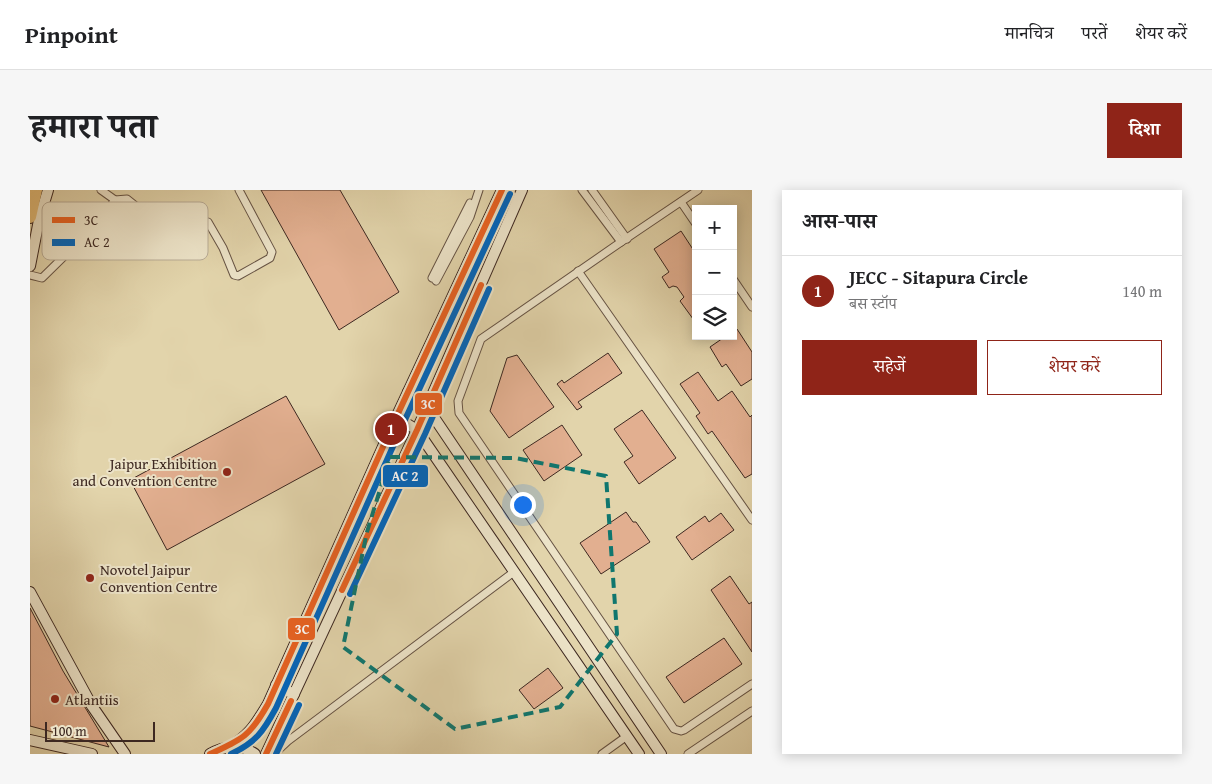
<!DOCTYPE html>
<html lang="hi">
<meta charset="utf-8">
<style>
body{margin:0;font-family:"Gentium Book Plus","Noto Serif Devanagari",serif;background:#f6f6f6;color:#202124}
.controls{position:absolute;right:15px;top:15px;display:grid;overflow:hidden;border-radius:0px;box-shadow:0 2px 12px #0003}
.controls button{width:45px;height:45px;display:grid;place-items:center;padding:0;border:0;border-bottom:1px solid #e0e0e0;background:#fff;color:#202124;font:25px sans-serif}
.scale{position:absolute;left:15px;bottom:12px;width:110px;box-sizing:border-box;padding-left:5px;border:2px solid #3d2821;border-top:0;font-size:14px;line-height:18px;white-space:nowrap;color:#3d2821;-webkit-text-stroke:4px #ece3c8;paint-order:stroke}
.you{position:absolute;left:492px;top:314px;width:18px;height:18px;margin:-12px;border:4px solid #fff;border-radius:50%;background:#1a73e8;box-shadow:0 0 0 8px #1a73e833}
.badge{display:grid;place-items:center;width:32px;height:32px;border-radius:50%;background:#8f2418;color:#fff;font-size:16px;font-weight:700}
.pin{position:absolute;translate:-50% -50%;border:2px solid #fff;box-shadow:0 1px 5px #0006}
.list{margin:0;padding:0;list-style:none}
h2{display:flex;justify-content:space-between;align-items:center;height:65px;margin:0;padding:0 20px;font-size:21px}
h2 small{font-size:16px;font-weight:400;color:#757577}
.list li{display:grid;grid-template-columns:32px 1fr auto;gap:15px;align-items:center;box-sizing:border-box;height:70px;padding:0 20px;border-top:1px solid #e0e0e0}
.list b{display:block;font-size:19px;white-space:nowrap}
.list p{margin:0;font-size:16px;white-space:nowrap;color:#757577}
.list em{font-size:16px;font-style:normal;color:#757577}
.actions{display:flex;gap:10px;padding:15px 20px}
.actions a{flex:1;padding:11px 0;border:1px solid #8f2418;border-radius:0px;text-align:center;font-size:18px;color:#8f2418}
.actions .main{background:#8f2418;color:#fff}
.icon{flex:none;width:28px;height:28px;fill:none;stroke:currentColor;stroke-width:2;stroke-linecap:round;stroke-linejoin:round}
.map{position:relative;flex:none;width:722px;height:564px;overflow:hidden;border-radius:0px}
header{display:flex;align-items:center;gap:30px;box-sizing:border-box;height:70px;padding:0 25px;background:#fff;border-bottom:1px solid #e0e0e0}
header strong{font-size:24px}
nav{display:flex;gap:28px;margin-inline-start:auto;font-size:18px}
.intro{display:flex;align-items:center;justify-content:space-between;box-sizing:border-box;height:120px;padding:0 30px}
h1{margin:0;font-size:35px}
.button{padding:12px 22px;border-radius:0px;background:#8f2418;color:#fff;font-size:18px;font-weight:700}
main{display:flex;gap:30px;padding:0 30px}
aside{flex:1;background:#fff;border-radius:0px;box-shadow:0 2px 12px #0003}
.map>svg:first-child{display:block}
</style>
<header>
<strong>Pinpoint</strong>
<nav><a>मानचित्र</a><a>परतें</a><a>शेयर करें</a></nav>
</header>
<div class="intro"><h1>हमारा पता</h1><a class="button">दिशा</a></div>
<main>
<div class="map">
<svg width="722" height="564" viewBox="0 0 722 564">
<rect width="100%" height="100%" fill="#e2d4ab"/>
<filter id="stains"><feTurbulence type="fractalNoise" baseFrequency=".004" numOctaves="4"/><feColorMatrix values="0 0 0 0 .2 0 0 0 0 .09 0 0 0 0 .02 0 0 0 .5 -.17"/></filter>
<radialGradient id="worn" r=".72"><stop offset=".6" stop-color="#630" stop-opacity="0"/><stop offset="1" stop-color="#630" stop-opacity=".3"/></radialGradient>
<g fill="#e2af90" stroke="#3d2821">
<path d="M231,0H310L369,102L309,140Z"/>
<path d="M651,41L666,64V133L650,111L654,107L647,97L643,96L639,98L632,87L639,82L624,59Z"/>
<path d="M707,139L722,162V189L711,196L696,174L692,177L680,157L696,146H703V142Z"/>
<path d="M578,163L592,183L548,212L552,217L547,220L527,194L532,190L534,193Z"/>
<path d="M487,165L524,217L479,248L460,221L477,168Z"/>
<path d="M668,182L688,211L702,201L720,227L722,225V284L715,288L682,241L678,244L666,226L670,223L650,194Z"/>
<path d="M256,206L295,274L137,360L100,290Z"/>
<path d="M612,220L646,268L609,294L594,272L603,266L584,239Z"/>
<path d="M532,235L552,265L514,291L493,260Z"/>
<path d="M596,322L603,332H606L620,352L571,384L550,353Z"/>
<path d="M691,323L704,340L662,370L646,347L675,326L679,332Z"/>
<path d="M700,386L719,414L722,412V462L681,400Z"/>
<path d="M0,418L33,481L79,557L0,536Z"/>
<path d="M694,448L712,474L654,513L636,487Z"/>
<path d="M518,478L533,498L504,519L489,500Z"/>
</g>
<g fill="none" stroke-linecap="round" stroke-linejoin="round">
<defs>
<g id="street">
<path d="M552,0L591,52L668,0"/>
<path d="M562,0L597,49"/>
<path d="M85,10L97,9L107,17L121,38C140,29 158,27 178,32L193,58L204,85L208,86L240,68L242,62L209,0"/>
<path d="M651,12L666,34"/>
<path d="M591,52L451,149L428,211L429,223L644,539L651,541L654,540L722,494"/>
<path d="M548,81L722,330"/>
<path d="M0,85L12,88L66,35L85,10L71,0"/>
<path d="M402,88L440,13"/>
<path d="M703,89L722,117"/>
<path d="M406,91L440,27L449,0"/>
<path d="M244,564L258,551L484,382"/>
<path d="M572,564L597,546"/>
<path d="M658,564L722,521"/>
</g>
<g id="secondary">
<path d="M0,76L9,30L18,0"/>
<path d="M378,202L397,217L631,564"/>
<path d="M366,227L387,240L609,564"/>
<path d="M0,402L62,516L95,564"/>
<path d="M246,495L264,504"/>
<path d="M0,550L62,564"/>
<path d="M198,558C220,545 225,535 238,514L365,230L472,0"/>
<path d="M180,564C194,556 211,554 225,564"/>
<path d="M236,564L387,240L492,0"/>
</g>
<path id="highway" d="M0,27L6,0"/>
</defs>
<use href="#street" stroke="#665344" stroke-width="9"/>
<use href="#secondary" stroke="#3d2821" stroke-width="12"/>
<use href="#highway" stroke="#3d2821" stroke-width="14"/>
<use href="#street" stroke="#ece3c8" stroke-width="7"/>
<use href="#secondary" stroke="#ece3c8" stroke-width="10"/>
<use href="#highway" stroke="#e1ba76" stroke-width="12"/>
<defs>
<g id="bus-1">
<path d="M312,400L387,240L451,95"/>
<path d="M180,564C213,549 220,546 238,514L365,230L472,0"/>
<path d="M236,564L261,511"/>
</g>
<g id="bus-2">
<path d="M320,404L395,244L459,99"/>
<path d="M201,564C226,552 233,542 246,518L373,234L480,4"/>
<path d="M246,564L269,515"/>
</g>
</defs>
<use href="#bus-1" stroke="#ece3c8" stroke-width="10"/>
<use href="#bus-2" stroke="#ece3c8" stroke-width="10"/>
<use href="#bus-1" stroke="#e96222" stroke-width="6"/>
<use href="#bus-2" stroke="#0065bd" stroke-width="6"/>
</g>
<path fill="none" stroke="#0f766e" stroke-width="4" stroke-dasharray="10 6" stroke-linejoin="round" d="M360,267L485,268L576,286L587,444L530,517L425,539L313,457L337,342Z"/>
<g fill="#8f2418" stroke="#ece3c8" stroke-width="2">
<circle cx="197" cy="282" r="5"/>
<circle cx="60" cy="388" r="5"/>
<circle cx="25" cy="509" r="5"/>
</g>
<g text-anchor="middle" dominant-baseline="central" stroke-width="4" stroke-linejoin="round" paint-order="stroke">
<g font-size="15" fill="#3d2821" stroke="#ece3c8" text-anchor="start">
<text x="187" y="273" text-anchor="end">Jaipur Exhibition<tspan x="187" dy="17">and Convention Centre</tspan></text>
<text x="70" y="379">Novotel Jaipur<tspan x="70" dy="17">Convention Centre</tspan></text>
<text x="35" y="509">Atlantiis</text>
</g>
</g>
<rect x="12" y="12" width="166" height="58" rx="8" fill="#ece3c8" stroke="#b8ab96" stroke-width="1"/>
<rect x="22" y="27" width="23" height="6" fill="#e96222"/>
<rect x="22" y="49" width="23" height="7" fill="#0065bd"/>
<g font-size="14" fill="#3d2821">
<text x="54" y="35">3C</text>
<text x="54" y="57">AC 2</text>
</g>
<g stroke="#ece3c8" stroke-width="2">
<rect x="384" y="202" width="29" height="24" rx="5" fill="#e96222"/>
<rect x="352" y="274" width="47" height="24" rx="5" fill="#0065bd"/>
<rect x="257" y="427" width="29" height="24" rx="5" fill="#e96222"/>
</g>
<g font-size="14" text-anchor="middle" font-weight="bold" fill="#fff">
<text x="398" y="219">3C</text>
<text x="375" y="291">AC 2</text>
<text x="272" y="444">3C</text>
</g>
<rect width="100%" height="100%" filter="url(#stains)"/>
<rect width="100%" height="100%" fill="url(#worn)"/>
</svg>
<div class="controls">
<button>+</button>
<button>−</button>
<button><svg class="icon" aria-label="layers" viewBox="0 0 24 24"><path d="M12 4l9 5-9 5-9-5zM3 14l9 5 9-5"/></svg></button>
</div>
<div class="scale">100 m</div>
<div class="you"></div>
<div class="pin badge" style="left:361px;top:239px">1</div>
</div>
<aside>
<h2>आस-पास<small></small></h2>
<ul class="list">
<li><span class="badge">1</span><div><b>JECC - Sitapura Circle</b><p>बस स्टॉप</p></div><em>140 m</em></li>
</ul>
<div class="actions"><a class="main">सहेजें</a><a>शेयर करें</a></div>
</aside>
</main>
